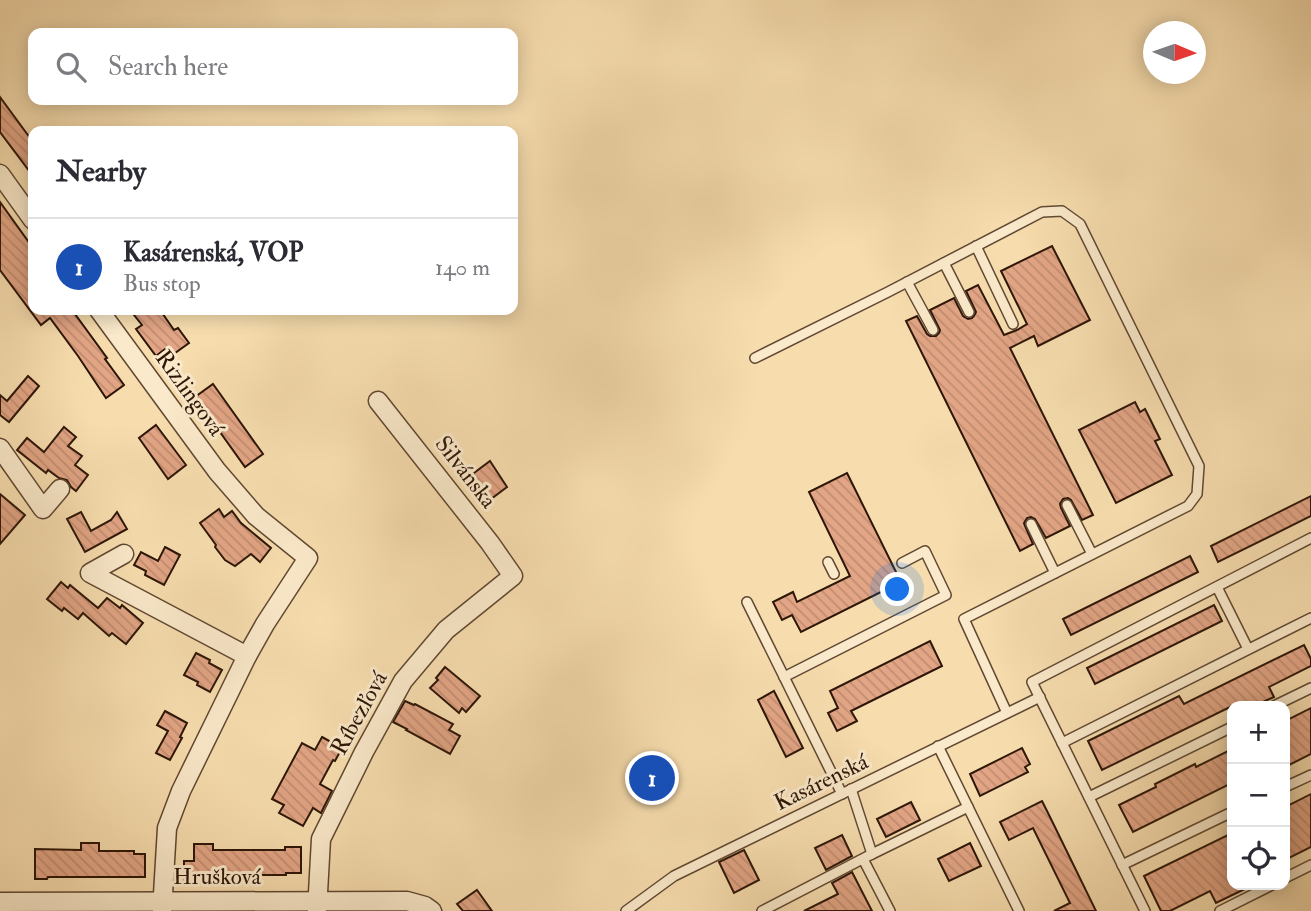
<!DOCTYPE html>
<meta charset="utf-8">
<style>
body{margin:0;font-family:"IM FELL Double Pica",serif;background:#f7f7f7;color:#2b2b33}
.controls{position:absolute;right:21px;bottom:21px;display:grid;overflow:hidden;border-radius:14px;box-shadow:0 4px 18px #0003}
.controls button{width:63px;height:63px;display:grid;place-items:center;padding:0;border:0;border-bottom:2px solid #e1e1e2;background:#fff;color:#2b2b33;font:35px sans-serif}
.compass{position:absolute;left:1143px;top:21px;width:63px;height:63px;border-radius:50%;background:#fff;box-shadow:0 4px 18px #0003;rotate:92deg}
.you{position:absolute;left:898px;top:590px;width:24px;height:24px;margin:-18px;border:5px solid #fff;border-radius:50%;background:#1a73e8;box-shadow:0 0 0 10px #1a73e833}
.badge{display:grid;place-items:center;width:46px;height:46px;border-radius:50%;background:#0f766e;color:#fff;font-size:23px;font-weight:700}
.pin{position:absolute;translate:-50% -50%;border:4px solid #fff;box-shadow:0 2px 7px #0006}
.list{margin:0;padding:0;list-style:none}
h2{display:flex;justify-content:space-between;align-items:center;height:91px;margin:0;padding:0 28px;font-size:30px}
h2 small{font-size:23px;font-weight:400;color:#7c7c81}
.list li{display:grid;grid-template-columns:46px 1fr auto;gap:21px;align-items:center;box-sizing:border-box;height:98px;padding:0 28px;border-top:2px solid #e1e1e2}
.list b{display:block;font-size:26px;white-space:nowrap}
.list p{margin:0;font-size:23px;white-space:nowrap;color:#7c7c81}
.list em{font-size:23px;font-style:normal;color:#7c7c81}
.icon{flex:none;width:38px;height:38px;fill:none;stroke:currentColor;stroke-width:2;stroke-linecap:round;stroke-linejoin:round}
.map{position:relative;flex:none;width:1311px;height:911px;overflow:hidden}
.search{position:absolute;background:#fff;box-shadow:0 4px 18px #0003;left:28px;top:28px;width:490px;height:77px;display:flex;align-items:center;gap:18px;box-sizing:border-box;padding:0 24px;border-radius:14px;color:#7c7c81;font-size:26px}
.panel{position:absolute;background:#fff;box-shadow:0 4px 18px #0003;left:28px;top:126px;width:490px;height:189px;border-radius:14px}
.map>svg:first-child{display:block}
</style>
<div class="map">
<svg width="1311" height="911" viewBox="0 0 1311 911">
<defs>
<pattern id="building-back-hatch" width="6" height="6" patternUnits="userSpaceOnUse" patternTransform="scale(1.75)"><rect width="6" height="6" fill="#e2a585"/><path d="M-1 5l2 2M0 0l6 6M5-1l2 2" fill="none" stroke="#c28d71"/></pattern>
</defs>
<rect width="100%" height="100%" fill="#f7ddae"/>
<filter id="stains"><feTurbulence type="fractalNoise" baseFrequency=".00286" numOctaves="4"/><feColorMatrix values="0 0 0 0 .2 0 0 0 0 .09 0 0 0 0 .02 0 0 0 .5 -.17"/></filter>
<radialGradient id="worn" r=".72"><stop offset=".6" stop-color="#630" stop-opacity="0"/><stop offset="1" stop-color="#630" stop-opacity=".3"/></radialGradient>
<g fill="url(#building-back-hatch)" stroke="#2d1608" stroke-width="2">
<path d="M0,97L33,142V176L0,132Z"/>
<path d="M0,202L33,248V310H72L107,358L105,359L124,385L106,398L78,356L50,318L41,325L0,270Z"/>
<path d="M1052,246L1090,320L1038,346L1034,336L1010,348L1093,515L1082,520L1071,500L1068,498L1063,499L1060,504L1061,508L1070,526L1046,538L1035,519L1031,517L1027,518L1024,523L1025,526L1033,544L1020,551L906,321L917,316L927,334L930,336H936L939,333L940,330L930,310L954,298L963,316L968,319L972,318L974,316L976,312L966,291L978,285L1004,335L1017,330L1027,324L1001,271Z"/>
<path d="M130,310H160L174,330L178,328L189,343L171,356L165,349L156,356L136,329L142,325Z"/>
<path d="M28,376L39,386L9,422L0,415V395L7,401Z"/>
<path d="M213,384L263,454L245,467L195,397Z"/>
<path d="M1135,402L1140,412L1145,409L1160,439L1155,441L1172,475L1116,503L1079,430Z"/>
<path d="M156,425L186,465L168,479L139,438Z"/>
<path d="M64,427L76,437L68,446L82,456L75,465L88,475L76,491L71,487L67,480L59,478L48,470L46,473L17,450L27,438L44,452Z"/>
<path d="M490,461L507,487L487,502L470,476Z"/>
<path d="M847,473L901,582L801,632L792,615L782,620L773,602L793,592L797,602L850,576L809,492Z"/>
<path d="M0,494L25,515L0,544Z"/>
<path d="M1311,496V516L1218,562L1211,546Z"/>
<path d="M219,509L224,517L232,511L241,523L271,548L260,562L251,554L235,566L225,560L215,547L216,545L200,523Z"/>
<path d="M81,512L91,531L111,520L117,512L127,529L85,552L67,519Z"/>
<path d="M165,547L180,555L164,585L145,575L146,571L134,565L141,552L158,561Z"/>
<path d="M1190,556L1198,572L1071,635L1063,619Z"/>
<path d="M61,582L68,588L70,585L98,608L107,598L120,608L122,605L143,623L126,644L112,633L109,636L83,613L78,619L64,608L62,611L47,599Z"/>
<path d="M1214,605L1222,621L1095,684L1087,668Z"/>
<path d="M930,641L942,666L851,711L857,721L837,731L828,713L838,708L830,691Z"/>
<path d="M1304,645L1311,659V666L1269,687L1274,697L1254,706H1232L1102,770L1088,741L1179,696L1184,704Z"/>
<path d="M196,653L210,660L209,663L222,670L210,692L197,685L198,682L184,675Z"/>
<path d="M445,667L480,696L466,712L462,708L459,713L430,688L438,680L436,678Z"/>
<path d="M774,691L803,748L786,757L758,700Z"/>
<path d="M405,701L414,705L415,704L453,724L449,730L460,736L450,754L406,730L407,729L393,722Z"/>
<path d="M1311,708V754L1285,767V721Z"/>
<path d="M165,711L187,723L180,737L182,738L170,760L156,753L168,731L157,725Z"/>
<path d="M322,737L342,748L335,761L333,760L320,784L332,791L321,813L313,808L303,826L279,813L284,805L272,799L302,743L315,750Z"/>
<path d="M1022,748L1030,764L1025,767L1028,772L980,796L970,774Z"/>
<path d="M1232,749V783L1133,832L1119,805L1156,787L1155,784L1195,764L1196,767Z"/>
<path d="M1311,794V847L1285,860V807Z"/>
<path d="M1042,801L1051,819L1096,911H1054L1070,903L1033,828L1009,840L1000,822Z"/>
<path d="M911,802L920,820L886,837L877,819Z"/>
<path d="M1232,833V885H1253L1216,903L1210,891L1170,911H1161L1144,876Z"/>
<path d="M842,835L852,856L826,870L815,848Z"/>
<path d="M81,843H99V851H134V854H145V877H48L47,879H35V849L81,850Z"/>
<path d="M970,843L981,866L949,881L938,859Z"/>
<path d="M194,844H213V850H285V847H301V873H286V875H259V877L198,876V881H184V861H194Z"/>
<path d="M744,850L759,880L734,893L719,862Z"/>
<path d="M852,872L872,911H804L838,894L832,883Z"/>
<path d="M477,890L492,911H463L457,904Z"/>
</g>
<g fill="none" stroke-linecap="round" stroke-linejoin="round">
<defs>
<g id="lane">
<path d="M976,246L1013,324"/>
<path d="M944,263L969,312"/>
<path d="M907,282L933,330"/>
<path d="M755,358L888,292L1042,212L1062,211L1080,224L1199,466L1197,494L1188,506L964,619L1007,713"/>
<path d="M1067,505L1092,554"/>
<path d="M1031,524L1055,573"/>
<path d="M828,562L834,574"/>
<path d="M1217,587L1248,649"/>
<path d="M747,602L842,794"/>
<path d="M784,677L946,595L925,551L902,563"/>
<path d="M1274,706L1311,688"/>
<path d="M1062,743L1311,618"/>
<path d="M938,746L1019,911"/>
<path d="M1285,787L1311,775"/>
<path d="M851,789L872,854L968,807"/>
<path d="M1089,797L1232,727"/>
<path d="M863,859L890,911"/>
<path d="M1122,865L1232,812"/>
<path d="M1285,878L1311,865"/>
<path d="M626,911L674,876L1040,697"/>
<path d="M762,911L872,854"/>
<path d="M1145,911L1032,682L1311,538"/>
<path d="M1220,911L1272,885"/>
</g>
<g id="street">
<path d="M0,174L33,220"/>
<path d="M99,310L217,471L256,516L308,558L265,624L247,656L181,791L167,828L162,911"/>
<path d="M0,448L43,509L60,489"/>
<path d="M124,554L90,573L247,656"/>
<path d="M0,902L407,901L425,906L432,911"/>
<path d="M317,911L321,839L364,752L403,681L446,630L513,576L490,543L378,401"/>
</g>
</defs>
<use href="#lane" stroke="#604832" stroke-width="12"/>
<use href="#street" stroke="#604832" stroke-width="21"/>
<use href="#lane" stroke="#fae9ca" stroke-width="9"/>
<use href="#street" stroke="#fae9ca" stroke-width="18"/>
</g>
<g text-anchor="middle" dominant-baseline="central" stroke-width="6" stroke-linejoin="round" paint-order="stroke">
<g font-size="23" fill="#2d1608" stroke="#fae9ca">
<text transform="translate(190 393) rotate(54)">Rizlingová</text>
<text transform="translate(466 472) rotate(52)">Silvánska</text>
<text transform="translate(359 713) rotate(-61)">Ríbezľová</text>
<text transform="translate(821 782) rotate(-26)">Kasárenská</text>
<text x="217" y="876">Hrušková</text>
</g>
</g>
<rect width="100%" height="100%" filter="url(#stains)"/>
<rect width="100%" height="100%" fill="url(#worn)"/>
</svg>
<div class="controls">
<button>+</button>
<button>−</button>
<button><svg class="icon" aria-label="locate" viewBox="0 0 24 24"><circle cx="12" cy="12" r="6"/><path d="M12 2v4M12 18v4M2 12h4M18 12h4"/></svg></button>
</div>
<svg class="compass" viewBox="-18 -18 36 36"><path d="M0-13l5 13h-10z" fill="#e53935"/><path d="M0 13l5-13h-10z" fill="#7c7c81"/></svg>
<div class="you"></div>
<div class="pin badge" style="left:652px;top:778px;background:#1a4fb4">1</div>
<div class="search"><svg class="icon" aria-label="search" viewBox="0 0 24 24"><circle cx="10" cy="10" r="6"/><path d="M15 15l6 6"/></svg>Search here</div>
<section class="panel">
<h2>Nearby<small></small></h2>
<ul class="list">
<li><span class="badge" style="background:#1a4fb4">1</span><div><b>Kasárenská, VOP</b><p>Bus stop</p></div><em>140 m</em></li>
</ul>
</section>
</div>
